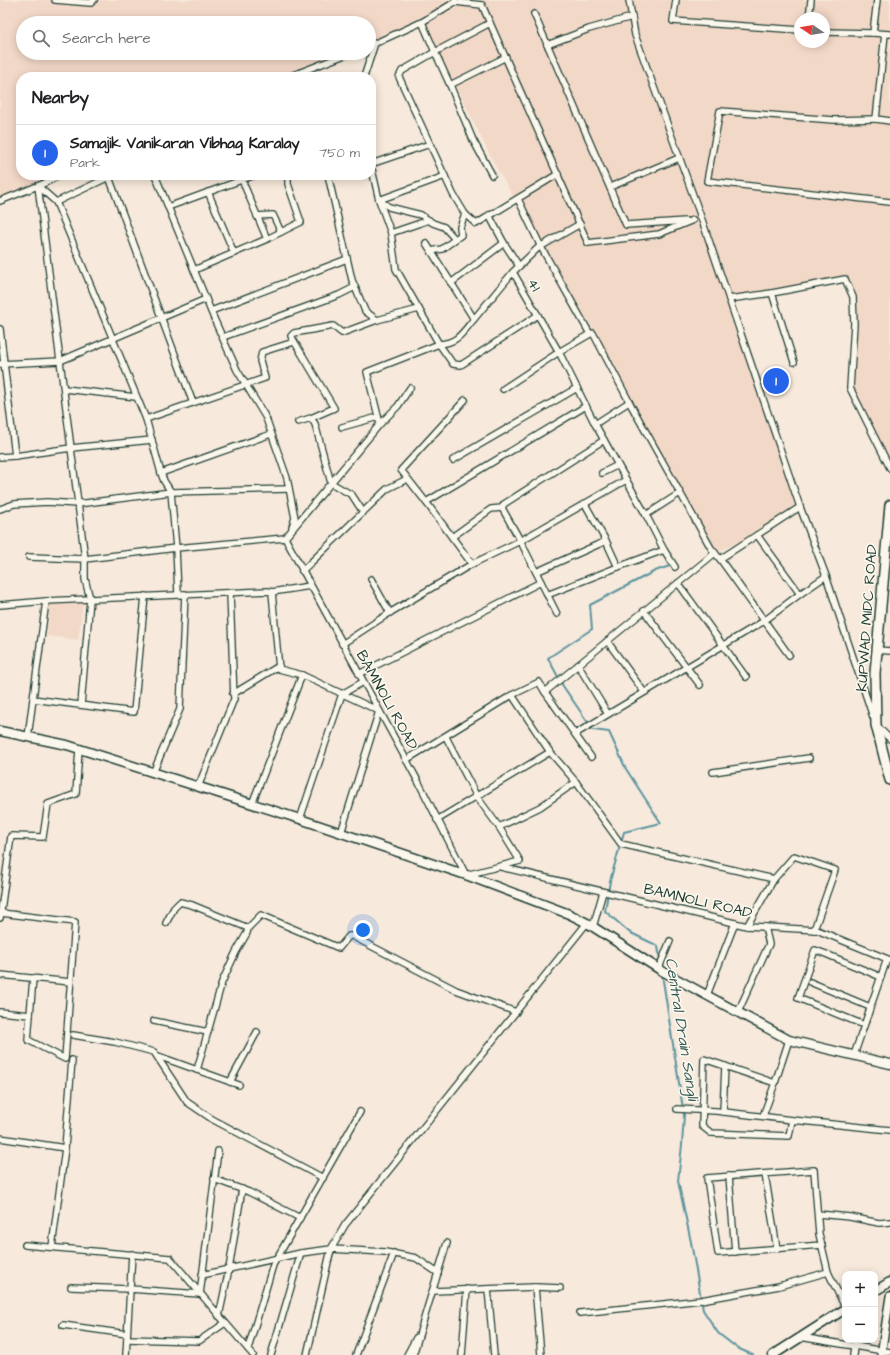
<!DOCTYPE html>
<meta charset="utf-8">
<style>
body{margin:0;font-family:"Architects Daughter",sans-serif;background:#f6f6f6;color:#202124}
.controls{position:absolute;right:12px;bottom:12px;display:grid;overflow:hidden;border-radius:8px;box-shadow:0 2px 10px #0003}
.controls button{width:36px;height:36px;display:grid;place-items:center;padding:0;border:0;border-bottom:1px solid #e0e0e0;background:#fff;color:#202124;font:20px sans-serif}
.compass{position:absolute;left:794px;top:12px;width:36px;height:36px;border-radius:50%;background:#fff;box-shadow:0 2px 10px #0003;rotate:282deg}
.you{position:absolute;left:363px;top:930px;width:14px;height:14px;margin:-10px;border:3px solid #fff;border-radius:50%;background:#1a73e8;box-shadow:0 0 0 6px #1a73e833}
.badge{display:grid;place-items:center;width:26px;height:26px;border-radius:50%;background:#2563eb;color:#fff;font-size:13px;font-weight:700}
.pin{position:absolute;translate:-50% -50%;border:2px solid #fff;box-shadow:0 1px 4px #0006}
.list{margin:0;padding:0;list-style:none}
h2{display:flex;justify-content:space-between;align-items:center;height:52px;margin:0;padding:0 16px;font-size:17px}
h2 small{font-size:13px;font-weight:400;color:#757577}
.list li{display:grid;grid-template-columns:26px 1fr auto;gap:12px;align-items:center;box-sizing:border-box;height:56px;padding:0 16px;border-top:1px solid #e0e0e0}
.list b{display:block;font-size:15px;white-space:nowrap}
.list p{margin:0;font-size:13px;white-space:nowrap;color:#757577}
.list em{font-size:13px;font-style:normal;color:#757577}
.icon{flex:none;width:22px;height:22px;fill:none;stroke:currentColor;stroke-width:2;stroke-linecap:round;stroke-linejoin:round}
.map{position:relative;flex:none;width:890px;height:1355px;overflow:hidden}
.search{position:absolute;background:#fff;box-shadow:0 2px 10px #0003;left:16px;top:16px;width:360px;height:44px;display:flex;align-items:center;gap:10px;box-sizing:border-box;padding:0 14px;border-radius:22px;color:#757577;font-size:15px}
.panel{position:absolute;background:#fff;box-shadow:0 2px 10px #0003;left:16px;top:72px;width:360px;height:108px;border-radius:16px}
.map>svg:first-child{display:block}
</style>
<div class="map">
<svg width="890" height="1355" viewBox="0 0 890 1355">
<rect width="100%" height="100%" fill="#f7e9db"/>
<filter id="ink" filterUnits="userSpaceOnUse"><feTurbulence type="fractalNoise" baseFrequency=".025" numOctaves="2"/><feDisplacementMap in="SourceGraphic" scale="8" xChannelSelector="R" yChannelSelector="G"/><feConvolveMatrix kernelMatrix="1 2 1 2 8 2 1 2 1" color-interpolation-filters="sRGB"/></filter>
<g filter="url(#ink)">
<g fill="#f2d8c7" fill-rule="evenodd">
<path d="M0,0H890V469L850,388L854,324L850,289L845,279L733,302L800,507L765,530L715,553L616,375L595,333L497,169L422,19L369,41V23H23V53H340L281,77H21V175H52L0,198ZM800,18H824V42H800Z"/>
<path d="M83,602L78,640L47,636L50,603Z"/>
</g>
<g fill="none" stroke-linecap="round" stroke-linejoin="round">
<g stroke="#5d95a0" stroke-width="2">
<path d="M660,960L658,946L629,932L605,911L610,881L624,832L661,823L626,769L609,732L593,730L563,686L548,658L592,629L590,605L655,571L670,566"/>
<path d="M662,974L684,1115L682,1145L678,1181L691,1242L703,1310L718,1333L737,1348L753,1355"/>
</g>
<defs>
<g id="minor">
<path d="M55,0L91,3L94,0"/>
<path d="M629,0L635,35L702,220L800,507L826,576L873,717"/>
<path d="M676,0L673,21L800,30"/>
<path d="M877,0L873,33L890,34"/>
<path d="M455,2L482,5L588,243L659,234L693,220"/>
<path d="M534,14L626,225L686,221"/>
<path d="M809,18L811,0"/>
<path d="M422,22L435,52L490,23"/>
<path d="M824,32L873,33"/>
<path d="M885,34L876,119L890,121"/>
<path d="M547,45L589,29L632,17"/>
<path d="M369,46L422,22L455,2V0"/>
<path d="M288,77L350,53"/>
<path d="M364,77L375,43"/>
<path d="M450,85L506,57"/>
<path d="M876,119L834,120L720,111L707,181L890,202"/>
<path d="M371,164L430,144"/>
<path d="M371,165L379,200L391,233L396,269L439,344L453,364L461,365L538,315"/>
<path d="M155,175L215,321L237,370L266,418L287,478L295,518L292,527"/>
<path d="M328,175L352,280L365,311L377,320L419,309"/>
<path d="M492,175L473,140L450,85L435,52L402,71L399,77L453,194L465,214L476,224L558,174"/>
<path d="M445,176L379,200L389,207L421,215L433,223L444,227L455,239"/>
<path d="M38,186L71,448L152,440"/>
<path d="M38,186L56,202L146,419"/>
<path d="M610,187L679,158"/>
<path d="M518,199L541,247L590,334L593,333L632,407L711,548L720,559L800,507"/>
<path d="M0,201L45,183L60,175"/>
<path d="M56,202L109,177L193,403"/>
<path d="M168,207L255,175"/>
<path d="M489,215L504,243"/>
<path d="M257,216L273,215L281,232L267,239"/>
<path d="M580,224L538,248L513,272L559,352L590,334"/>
<path d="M281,232L301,222L288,184V175"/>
<path d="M391,233L429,220"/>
<path d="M426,243L474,319L513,272"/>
<path d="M431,251L442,249L461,235L460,227L465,214"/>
<path d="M234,253L267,239L242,180"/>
<path d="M194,270L234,253L208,192"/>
<path d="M451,283L504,243L519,266"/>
<path d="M772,293L794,362"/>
<path d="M729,299L772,293L845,279L853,297L854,324L850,388L890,468"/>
<path d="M211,311L347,259"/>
<path d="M0,329L15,456L71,448L85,559V579L90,599L81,705"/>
<path d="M223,337L339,295L355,287"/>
<path d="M0,364L60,361L206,299"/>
<path d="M65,389L136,397"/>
<path d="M503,389L559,352L595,424L629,402"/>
<path d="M465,400L401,470L426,502L586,406"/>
<path d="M311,418L334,408L291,336L294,333L333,326L342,333L377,320"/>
<path d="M298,422L311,418L315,424L331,483L352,495L363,512"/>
<path d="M380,424L398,406L410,388"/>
<path d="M595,424L646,515L680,493"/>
<path d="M342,427L378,417"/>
<path d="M271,434L161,473L146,419L265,378L260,361L262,352L294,342"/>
<path d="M0,457L15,456"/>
<path d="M453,460L577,388"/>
<path d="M161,473L164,481L171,492L289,489"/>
<path d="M602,473L618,465"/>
<path d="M426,502L472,564L520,541L626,480"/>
<path d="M502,508L504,504L604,440"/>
<path d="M502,508L520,540L557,614"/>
<path d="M0,509L14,504L47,502L78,504L171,492L176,548L285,538L380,424L367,372L439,344C458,343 463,332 474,319"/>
<path d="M646,515L664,550"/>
<path d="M757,535L800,594L826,576"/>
<path d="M452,537L491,509L502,508"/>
<path d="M285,538L419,783L466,875L520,861L499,827L477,797L446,737"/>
<path d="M606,541L618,567L664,550L675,567"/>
<path d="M29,557L85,559L176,548L178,594H185L180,709L153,773"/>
<path d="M720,559L789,655"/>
<path d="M302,571L387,489L407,479"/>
<path d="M536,572L606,541L585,504"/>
<path d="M371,579L390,613"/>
<path d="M678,583L746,677"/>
<path d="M272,592L310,586"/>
<path d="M547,595L618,567"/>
<path d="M46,601L33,699L134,712L145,596"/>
<path d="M0,605L46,601L268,591L272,592L279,669L302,675L379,711L341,833"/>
<path d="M644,611L700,685"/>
<path d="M607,641L644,692"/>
<path d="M342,644L391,612L472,564"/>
<path d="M877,650L890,651"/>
<path d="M578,665L608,714"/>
<path d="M359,674L541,582"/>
<path d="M233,694L279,666"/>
<path d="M512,695L550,752"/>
<path d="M878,727L890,739"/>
<path d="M575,734L764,621L800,594"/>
<path d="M28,737L33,699"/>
<path d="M591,757L545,692L715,553"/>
<path d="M406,760L512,695L539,682L545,692"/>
<path d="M713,772L809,758"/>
<path d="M198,787L234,699L230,593"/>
<path d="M252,804L302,675"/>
<path d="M300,819L342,694L363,682"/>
<path d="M437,820L550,752L576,782L621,844L774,879L747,926"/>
<path d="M499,827L540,807L576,782"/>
<path d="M501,867L747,926L817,930L890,960"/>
<path d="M774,879L794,856L835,870L814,930"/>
<path d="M1,913L75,922L65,1059L28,1040L33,978"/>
<path d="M0,918L11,836L43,837L48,804L76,794L79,749"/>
<path d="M166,923L174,908L180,902L192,905L248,928"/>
<path d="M593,927L603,892"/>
<path d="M659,968L670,941"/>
<path d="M0,975L71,982"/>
<path d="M810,982L870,1007"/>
<path d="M707,995L735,923"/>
<path d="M0,1012L30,1015"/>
<path d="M738,1012L769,944L765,927"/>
<path d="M154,1021L208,1032"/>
<path d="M864,1025L798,998L815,950L826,954L881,977"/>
<path d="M73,1035L115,1042L154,1052L187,1102L212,1119L323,1178"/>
<path d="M854,1055L887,959"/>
<path d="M158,1056L239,1085"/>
<path d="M197,1070L222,982L236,952L247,933L248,928L261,915L339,948L349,936H352L456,990L516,1012"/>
<path d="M230,1082L257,1032"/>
<path d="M775,1083L704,1059L702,1126L711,1133L789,1136L792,1120L890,1130"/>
<path d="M677,1109L716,1111L792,1120"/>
<path d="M723,1112L725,1066"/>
<path d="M763,1116L775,1083L789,1040"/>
<path d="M0,1138L65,1148"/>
<path d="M765,1174L777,1249"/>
<path d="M729,1176L735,1252"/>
<path d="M214,1179L249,1192L300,1218"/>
<path d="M818,1214L850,1217L879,1223L890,1222"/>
<path d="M25,1245L170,1258L253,1355"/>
<path d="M822,1245L718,1253L707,1178L814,1170L819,1234L828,1272L845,1307"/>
<path d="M52,1247L65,1148L72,1060"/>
<path d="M202,1275L301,1253"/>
<path d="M71,1287L130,1289L132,1254"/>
<path d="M535,1287L560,1288"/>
<path d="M488,1289L494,1355"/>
<path d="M433,1291L535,1287L541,1355"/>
<path d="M200,1294L218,1151"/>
<path d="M580,1313L701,1300L779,1286L828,1272"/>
<path d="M219,1316L229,1269L242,1189"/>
<path d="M63,1325L127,1334"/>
<path d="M800,1337L890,1352"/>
<path d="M127,1339L199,1341L225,1323"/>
<path d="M248,1349L273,1265L360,1112"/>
<path d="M126,1355L130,1289L200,1294"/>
<path d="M271,1355L301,1253L331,1249L345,1225L587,923"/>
<path d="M307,1355L331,1249L385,1252L416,1258L438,1273"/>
<path d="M356,1355L394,1253"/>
<path d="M407,1355L416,1338"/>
<path d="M413,1355L447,1243"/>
<path d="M462,1355L467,1289"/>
<path d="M853,1355L855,1340"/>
</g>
<path id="tertiary" d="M881,1355L890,1296"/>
<g id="secondary">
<path d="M0,731L67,745L300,819L466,875L569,914L587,923L662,971L789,1040L890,1064"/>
<path d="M875,1291L890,1282"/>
<path d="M773,1355L845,1309"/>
</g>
<path id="primary" d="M890,505L875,673L876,725L890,780"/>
</defs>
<use href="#minor" stroke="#1f3d34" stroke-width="8"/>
<use href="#tertiary" stroke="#1f3d34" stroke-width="10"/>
<use href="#secondary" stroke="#1f3d34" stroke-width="11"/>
<use href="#primary" stroke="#1f3d34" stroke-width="12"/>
<use href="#minor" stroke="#fbf7ec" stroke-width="5.5"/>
<use href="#tertiary" stroke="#fbf7ec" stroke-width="7"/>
<use href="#secondary" stroke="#fbf7ec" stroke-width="8"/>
<use href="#primary" stroke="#fbf7ec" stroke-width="9"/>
</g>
</g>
<g text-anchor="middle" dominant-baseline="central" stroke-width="3.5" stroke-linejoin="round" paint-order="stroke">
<g font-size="15" fill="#1f3d34" stroke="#fbf7ec">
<text transform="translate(534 285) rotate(59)">41</text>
<text transform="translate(867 618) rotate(-86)">KUPWAD MIDC ROAD</text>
<text transform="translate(387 700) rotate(61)">BAMNOLI ROAD</text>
<text transform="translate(698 901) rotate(13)">BAMNOLI ROAD</text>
</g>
<g font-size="16" font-style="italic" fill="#345a58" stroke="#fbf7ec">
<text transform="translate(682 1029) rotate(81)">Central Drain Sangli</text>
</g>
</g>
</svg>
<div class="controls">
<button>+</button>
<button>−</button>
</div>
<svg class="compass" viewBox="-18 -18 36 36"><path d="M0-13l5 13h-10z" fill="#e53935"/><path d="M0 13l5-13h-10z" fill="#757577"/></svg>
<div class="you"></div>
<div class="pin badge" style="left:776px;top:381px">1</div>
<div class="search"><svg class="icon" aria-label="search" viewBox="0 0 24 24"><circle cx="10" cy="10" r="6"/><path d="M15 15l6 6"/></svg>Search here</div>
<section class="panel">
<h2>Nearby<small></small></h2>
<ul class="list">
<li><span class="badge">1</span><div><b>Samajik Vanikaran Vibhag Karalay</b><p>Park</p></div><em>750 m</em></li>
</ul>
</section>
</div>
